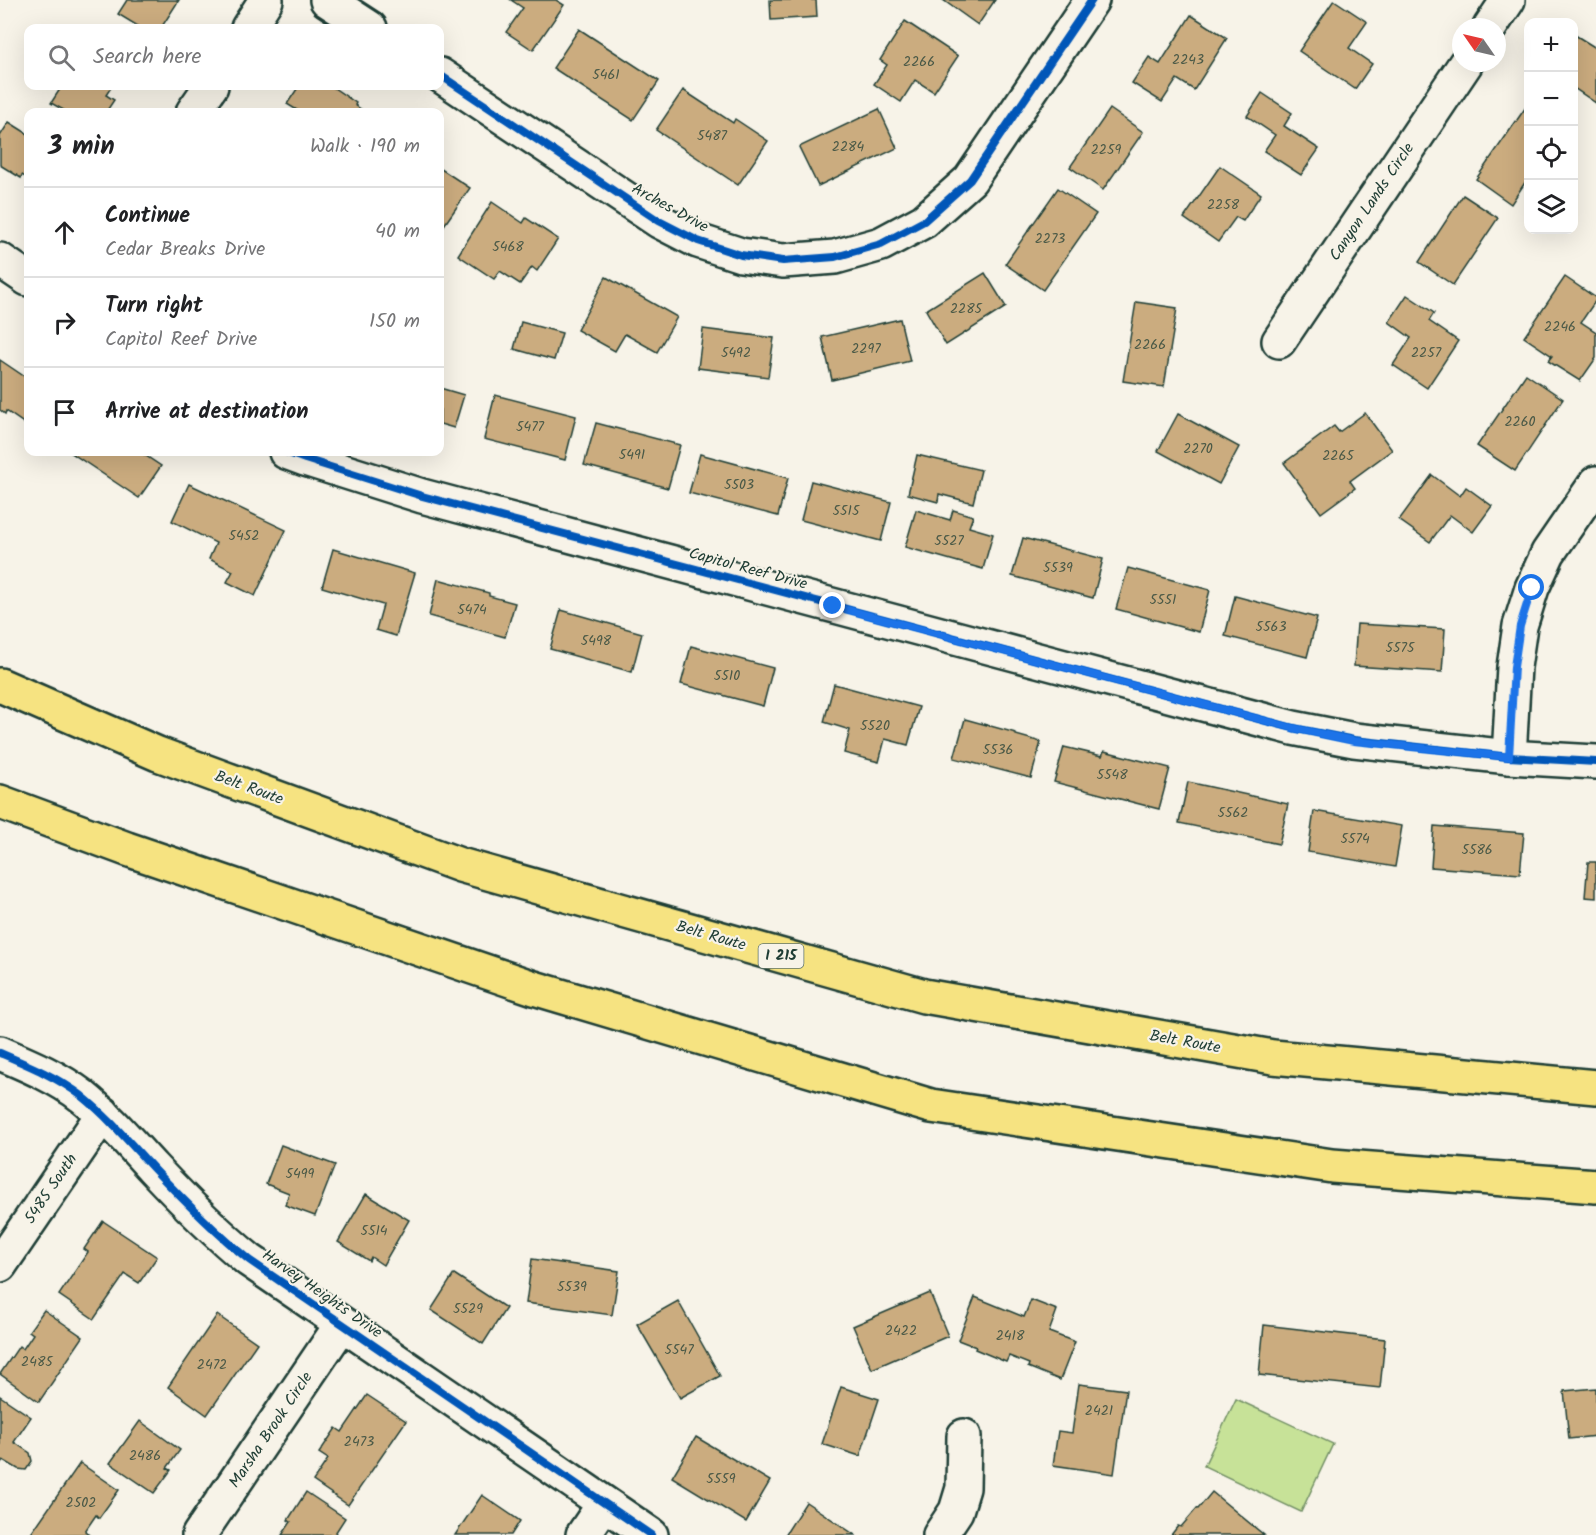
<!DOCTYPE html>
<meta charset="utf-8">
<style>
body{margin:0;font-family:Kalam,sans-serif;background:#f2f2f2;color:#202124}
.controls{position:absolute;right:18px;top:18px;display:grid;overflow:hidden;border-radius:12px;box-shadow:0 6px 24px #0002}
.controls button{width:54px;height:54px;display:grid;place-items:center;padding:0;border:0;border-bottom:2px solid #e0e0e0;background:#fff;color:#202124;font:30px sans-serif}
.compass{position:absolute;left:1452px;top:18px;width:54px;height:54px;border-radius:50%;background:#fff;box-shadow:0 6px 24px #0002;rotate:304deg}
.stop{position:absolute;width:18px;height:18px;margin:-14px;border:4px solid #1a73e8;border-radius:50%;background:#fff}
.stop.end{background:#1a73e8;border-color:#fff;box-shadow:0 2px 6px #0008}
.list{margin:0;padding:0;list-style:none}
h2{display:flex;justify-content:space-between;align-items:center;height:78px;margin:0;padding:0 24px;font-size:26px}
h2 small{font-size:20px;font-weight:400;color:#757577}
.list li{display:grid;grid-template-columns:39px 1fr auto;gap:18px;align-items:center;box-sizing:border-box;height:90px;padding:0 24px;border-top:2px solid #e0e0e0}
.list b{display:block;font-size:22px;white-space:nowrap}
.list p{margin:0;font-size:20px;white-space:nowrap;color:#757577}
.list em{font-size:20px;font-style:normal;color:#757577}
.icon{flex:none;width:33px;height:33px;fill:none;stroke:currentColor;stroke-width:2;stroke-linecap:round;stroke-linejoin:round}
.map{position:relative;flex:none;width:1596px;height:1535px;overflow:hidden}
.search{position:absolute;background:#fff;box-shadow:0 6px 24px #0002;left:24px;top:24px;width:420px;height:66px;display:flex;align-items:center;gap:15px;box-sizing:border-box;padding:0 21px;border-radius:12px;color:#757577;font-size:22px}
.panel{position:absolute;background:#fff;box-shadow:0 6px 24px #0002;left:24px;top:108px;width:420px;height:348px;border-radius:12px}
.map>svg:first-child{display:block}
</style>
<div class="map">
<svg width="1596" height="1535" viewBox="0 0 1596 1535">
<rect width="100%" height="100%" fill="#f7f3e8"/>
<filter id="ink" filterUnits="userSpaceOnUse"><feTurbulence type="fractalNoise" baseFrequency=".0167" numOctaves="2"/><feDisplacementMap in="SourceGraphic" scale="12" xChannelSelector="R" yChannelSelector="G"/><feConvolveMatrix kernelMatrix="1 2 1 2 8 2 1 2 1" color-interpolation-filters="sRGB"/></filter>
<g filter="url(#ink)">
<path fill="#c7e298" stroke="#739066" stroke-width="1.5" d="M1236,1399L1333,1444L1301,1512L1204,1466Z"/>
<g fill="#cbac7f" stroke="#1f3d34" stroke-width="1.5">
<path d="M127,0H179L161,28H141L118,14Z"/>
<path d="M511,0H556L564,5L533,50L506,32L523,8Z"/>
<path d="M770,0H816L817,17L771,20Z"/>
<path d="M943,0H995L978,25Z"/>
<path d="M1334,0L1367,22L1349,48L1372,64L1355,89L1299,51Z"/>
<path d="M1191,15L1227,38L1194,90L1177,79L1162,102L1132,83L1149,57L1160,64Z"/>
<path d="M905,21L958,56L934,92L915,80L901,102L874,84L887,65L880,60Z"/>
<path d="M579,29L659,81L633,120L553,68Z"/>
<path d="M1575,35L1596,48V103L1574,88V37Z"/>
<path d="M62,86H112L106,95L114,100L106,112H67L51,103Z"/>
<path d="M299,86H331L356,103L355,105L365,112H300L287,104Z"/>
<path d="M683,90L733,123L735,119L768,141L738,185L656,130Z"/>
<path d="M1262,93L1292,113L1284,126L1319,149L1301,175L1264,151L1275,135L1247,116Z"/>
<path d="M1526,107L1528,109V178L1511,204L1476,179Z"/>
<path d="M879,109L897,148L818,186L799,147Z"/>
<path d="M1110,109L1143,132L1103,190L1070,167Z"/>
<path d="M9,122L28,134V179L22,175L21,178L0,165V136Z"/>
<path d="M1220,166L1261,194L1243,221L1236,217L1218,242L1184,218Z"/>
<path d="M441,169L470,188L440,231V171Z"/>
<path d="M1058,188L1096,214L1043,290L1005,264Z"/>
<path d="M1463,195L1498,218L1453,285L1419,262Z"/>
<path d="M492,202L523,223L526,218L558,239L537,271L532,267L520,284L500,271L494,279L458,255Z"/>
<path d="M985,273L1006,307L946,345L926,310Z"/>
<path d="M606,277L677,317L657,352L625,334L615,351L577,330Z"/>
<path d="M1565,277L1596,298V300L1581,322L1596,332V358L1580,381L1548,361L1552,356L1524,337Z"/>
<path d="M1407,295L1434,313L1429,321L1458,341L1427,388L1393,365L1411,338L1389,322Z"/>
<path d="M1136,302L1177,308L1164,387L1123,381Z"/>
<path d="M900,319L910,361L832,380L822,337Z"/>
<path d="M521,322L562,333L554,360L514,349Z"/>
<path d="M703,329L774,338L768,377L698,368Z"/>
<path d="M0,360L28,379L26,382L28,384V426L6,411L5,414L0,410Z"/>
<path d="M1526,374L1563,399L1515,471L1477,446Z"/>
<path d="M440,388L464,395L454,428L440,424Z"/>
<path d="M495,395L576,416L565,460L484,439Z"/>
<path d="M1365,413L1392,450L1350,481L1355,488L1321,513L1284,463L1334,426L1339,432Z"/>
<path d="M1178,414L1239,447L1219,484L1158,451Z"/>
<path d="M596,423L680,445L668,488L584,465Z"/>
<path d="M70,452H140L161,466L139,498Z"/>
<path d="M700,454L788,478L778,516L689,493Z"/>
<path d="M917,455L981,470L973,503L939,494L938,502L908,494Z"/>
<path d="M1432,475L1460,496L1466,487L1492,506L1473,532L1450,515L1430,542L1399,520Z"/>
<path d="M811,481L891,502L881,541L801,520Z"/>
<path d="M189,484L286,530L255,596L227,582L233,571L209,559L216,543L172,521Z"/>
<path d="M916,510L950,520L953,510L973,516L969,527L993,534L983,569L905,547Z"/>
<path d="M1023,538L1103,559L1093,598L1012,576Z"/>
<path d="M333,549L415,573L396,636L376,630L383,605L322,587Z"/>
<path d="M1128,568L1210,590L1199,632L1116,609Z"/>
<path d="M438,579L489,593V596L515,603L505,637L429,616Z"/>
<path d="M1235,596L1317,618L1307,657L1225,636Z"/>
<path d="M561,610L642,633L632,672L550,649Z"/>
<path d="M1357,624L1445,629L1442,672L1354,666Z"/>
<path d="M691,646L773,668L763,706L681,684Z"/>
<path d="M834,684L919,707L908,745L885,739L879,762L844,753L850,730L824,722Z"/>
<path d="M965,719L1016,733V735L1041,742L1031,778L954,758Z"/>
<path d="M1064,747L1102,756L1104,751L1170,768L1159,809L1054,782Z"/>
<path d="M1188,782L1288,804L1279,844L1179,823Z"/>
<path d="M1314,811L1402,826L1395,867L1308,852Z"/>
<path d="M1434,826L1524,833L1520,874L1431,867Z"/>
<path d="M1588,862H1596V898L1585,897Z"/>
<path d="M281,1145L335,1165L315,1216L285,1205L289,1193L266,1184Z"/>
<path d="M366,1194L409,1220L383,1265L371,1257L369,1261L338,1242Z"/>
<path d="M103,1221L157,1257L139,1283L125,1274L94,1319L59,1295L88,1252L84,1249Z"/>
<path d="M532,1259L619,1271L612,1315L526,1303Z"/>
<path d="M454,1274L506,1308L483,1344L431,1310Z"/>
<path d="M930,1293L948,1336L872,1369L853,1326Z"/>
<path d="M975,1297L1024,1317L1031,1300L1057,1310L1049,1332L1075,1342L1060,1380L1028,1367L1029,1364L1009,1356L1006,1362L975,1349L976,1347L958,1340Z"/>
<path d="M678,1301L720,1376L680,1398L637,1324Z"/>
<path d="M44,1310L83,1337L39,1402L0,1374L19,1346L23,1349L33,1334L29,1331Z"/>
<path d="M217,1315L257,1343L207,1415L168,1387Z"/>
<path d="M1264,1325L1385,1339L1380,1388L1259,1375Z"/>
<path d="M1079,1384L1126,1390L1114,1474L1053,1465L1058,1431L1072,1433Z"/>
<path d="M841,1387L879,1399L860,1456L822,1444Z"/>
<path d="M1596,1388V1436L1569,1439L1564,1391Z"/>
<path d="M367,1395L406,1421L348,1505L313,1481L328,1459L319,1453L336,1428L342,1432Z"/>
<path d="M0,1396L31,1417L14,1442L30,1453L32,1461L26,1470L18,1469L3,1460L0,1464Z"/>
<path d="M140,1421L180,1450L167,1468L171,1470L154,1493L110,1463Z"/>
<path d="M696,1437L770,1481L746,1522L672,1477Z"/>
<path d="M80,1463L119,1490L99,1518L96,1515L85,1531L89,1534L30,1535Z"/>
<path d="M306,1492L345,1518L334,1535H282L291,1522L288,1520Z"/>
<path d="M1212,1492L1264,1535H1171L1178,1526L1181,1527L1197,1508L1198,1509Z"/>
<path d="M482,1495L520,1521L511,1535H455Z"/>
<path d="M806,1502L855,1535H785Z"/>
</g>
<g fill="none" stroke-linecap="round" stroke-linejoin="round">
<defs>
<g id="minor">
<path d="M327,0L370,28"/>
<path d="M1490,27L1508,0"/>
<path d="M248,28L266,0"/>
<path d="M440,75L659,221L698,241L741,255L783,261L835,257L881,244L924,221L970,180L1092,0"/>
<path d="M193,112L211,86"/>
<path d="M0,260L28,279"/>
<path d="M1279,341L1466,63"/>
<path d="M286,452L305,459L422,496L1293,728L1354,740L1509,757L1596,762"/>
<path d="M1509,757L1514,667L1520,626L1532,588L1548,553L1596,483"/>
<path d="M0,1053C28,1065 57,1077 82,1096C108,1117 130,1143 153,1168C183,1200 215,1232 249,1260L651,1535"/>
<path d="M0,1265L103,1114"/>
<path d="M199,1535L342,1324"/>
<path d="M583,1535L604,1504"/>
<path d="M940,1535L956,1511L963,1488L964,1436"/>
</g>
<g id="highway">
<path d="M0,685L158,754L460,865L924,996L1273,1057L1596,1087"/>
<path d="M0,802L127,849L534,988L931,1106L1332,1166L1596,1186"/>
</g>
</defs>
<use href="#minor" stroke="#1f3d34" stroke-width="38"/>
<use href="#highway" stroke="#1f3d34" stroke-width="38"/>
<use href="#minor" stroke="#f7f3e8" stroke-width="33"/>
<use href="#highway" stroke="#f6e381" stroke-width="33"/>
<defs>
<g id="cycleway">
<path d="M440,75L659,221L698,241L741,255L783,261L835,257L881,244L924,221L970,180L1092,0"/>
<path d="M286,452L305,459L422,496L1293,728L1354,740L1509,757L1596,762"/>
<path d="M0,1053C28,1065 57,1077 82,1096C108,1117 130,1143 153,1168C183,1200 215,1232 249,1260L651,1535"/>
</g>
</defs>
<use href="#cycleway" stroke="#f7f3e8" stroke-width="11"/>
<use href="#cycleway" stroke="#0057b8" stroke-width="8"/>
</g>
</g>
<g fill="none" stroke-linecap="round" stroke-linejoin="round" filter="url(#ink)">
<path stroke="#1a73e8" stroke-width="8" d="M833,606L1293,728L1354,741L1509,757L1514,667L1520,626L1532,588"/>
</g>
<g text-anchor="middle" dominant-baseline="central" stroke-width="4.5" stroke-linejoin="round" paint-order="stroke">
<g font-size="14" fill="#4a5947">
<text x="1188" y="60">2243</text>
<text x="919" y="62">2266</text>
<text x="606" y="75">5461</text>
<text x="712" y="136">5487</text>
<text x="848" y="147">2284</text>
<text x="1106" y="150">2259</text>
<text x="1223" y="205">2258</text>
<text x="1050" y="239">2273</text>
<text x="508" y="247">5468</text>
<text x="966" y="309">2285</text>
<text x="1560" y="327">2246</text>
<text x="1150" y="345">2266</text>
<text x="866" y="349">2297</text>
<text x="736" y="353">5492</text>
<text x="1426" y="353">2257</text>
<text x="1520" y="422">2260</text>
<text x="530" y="427">5477</text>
<text x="1198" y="449">2270</text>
<text x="632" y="455">5491</text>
<text x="1338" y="456">2265</text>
<text x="739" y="485">5503</text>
<text x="846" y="511">5515</text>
<text x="244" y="536">5452</text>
<text x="949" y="541">5527</text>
<text x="1058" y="568">5539</text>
<text x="1163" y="600">5551</text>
<text x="472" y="610">5474</text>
<text x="1271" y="627">5563</text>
<text x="596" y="641">5498</text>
<text x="1400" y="648">5575</text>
<text x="727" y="676">5510</text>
<text x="875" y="726">5520</text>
<text x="998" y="750">5536</text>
<text x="1112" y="775">5548</text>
<text x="1233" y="813">5562</text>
<text x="1355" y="839">5574</text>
<text x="1477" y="850">5586</text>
<text x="300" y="1174">5499</text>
<text x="374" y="1231">5514</text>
<text x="572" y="1287">5539</text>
<text x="468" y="1309">5529</text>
<text x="901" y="1331">2422</text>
<text x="1010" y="1336">2418</text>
<text x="679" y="1350">5547</text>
<text x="37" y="1362">2485</text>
<text x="212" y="1365">2472</text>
<text x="1099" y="1411">2421</text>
<text x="359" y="1442">2473</text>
<text x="145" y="1456">2486</text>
<text x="721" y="1479">5559</text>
<text x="81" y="1503">2502</text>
</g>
<rect fill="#f7f3e8" stroke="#60746a" stroke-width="1.5" x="758.5" y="944" width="45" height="24" rx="4.5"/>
<g font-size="15" font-weight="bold" fill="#1f3d34">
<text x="781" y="956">I 215</text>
</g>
<g font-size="16" fill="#1f3d34" stroke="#f7f3e8">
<text transform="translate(1372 202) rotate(-56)">Canyon Lands Circle</text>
<text transform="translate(670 208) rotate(29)">Arches Drive</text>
<text transform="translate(748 569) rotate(15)">Capitol Reef Drive</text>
<text transform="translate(249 788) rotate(20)">Belt Route</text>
<text transform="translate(711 936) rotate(16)">Belt Route</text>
<text transform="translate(1185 1042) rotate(10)">Belt Route</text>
<text transform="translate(51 1189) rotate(-56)">5485 South</text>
<text transform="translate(322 1294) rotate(35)">Harvey Heights Drive</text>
<text transform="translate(271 1430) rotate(-56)">Marsha Brook Circle</text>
</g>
</g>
</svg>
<div class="controls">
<button>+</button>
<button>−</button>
<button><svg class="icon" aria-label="locate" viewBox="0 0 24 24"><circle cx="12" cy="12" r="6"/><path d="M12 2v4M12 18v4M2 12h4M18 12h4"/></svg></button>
<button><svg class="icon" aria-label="layers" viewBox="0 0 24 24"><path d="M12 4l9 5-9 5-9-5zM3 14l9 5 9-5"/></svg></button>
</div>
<svg class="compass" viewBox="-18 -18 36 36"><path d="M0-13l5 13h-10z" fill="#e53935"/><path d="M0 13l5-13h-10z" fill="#757577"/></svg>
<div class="stop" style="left:1532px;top:588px"></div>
<div class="stop end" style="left:833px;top:606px"></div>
<div class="search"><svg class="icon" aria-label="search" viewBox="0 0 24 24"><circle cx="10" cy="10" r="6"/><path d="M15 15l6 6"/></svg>Search here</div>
<section class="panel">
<h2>3 min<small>Walk · 190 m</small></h2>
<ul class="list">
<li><svg class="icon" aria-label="ahead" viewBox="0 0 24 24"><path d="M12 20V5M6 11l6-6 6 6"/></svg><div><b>Continue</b><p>Cedar Breaks Drive</p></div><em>40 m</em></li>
<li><svg class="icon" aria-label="right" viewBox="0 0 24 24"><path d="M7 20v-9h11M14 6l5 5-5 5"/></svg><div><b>Turn right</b><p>Capitol Reef Drive</p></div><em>150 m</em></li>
<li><svg class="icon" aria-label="arrive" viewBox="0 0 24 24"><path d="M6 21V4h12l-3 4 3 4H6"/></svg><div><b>Arrive at destination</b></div></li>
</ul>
</section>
</div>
